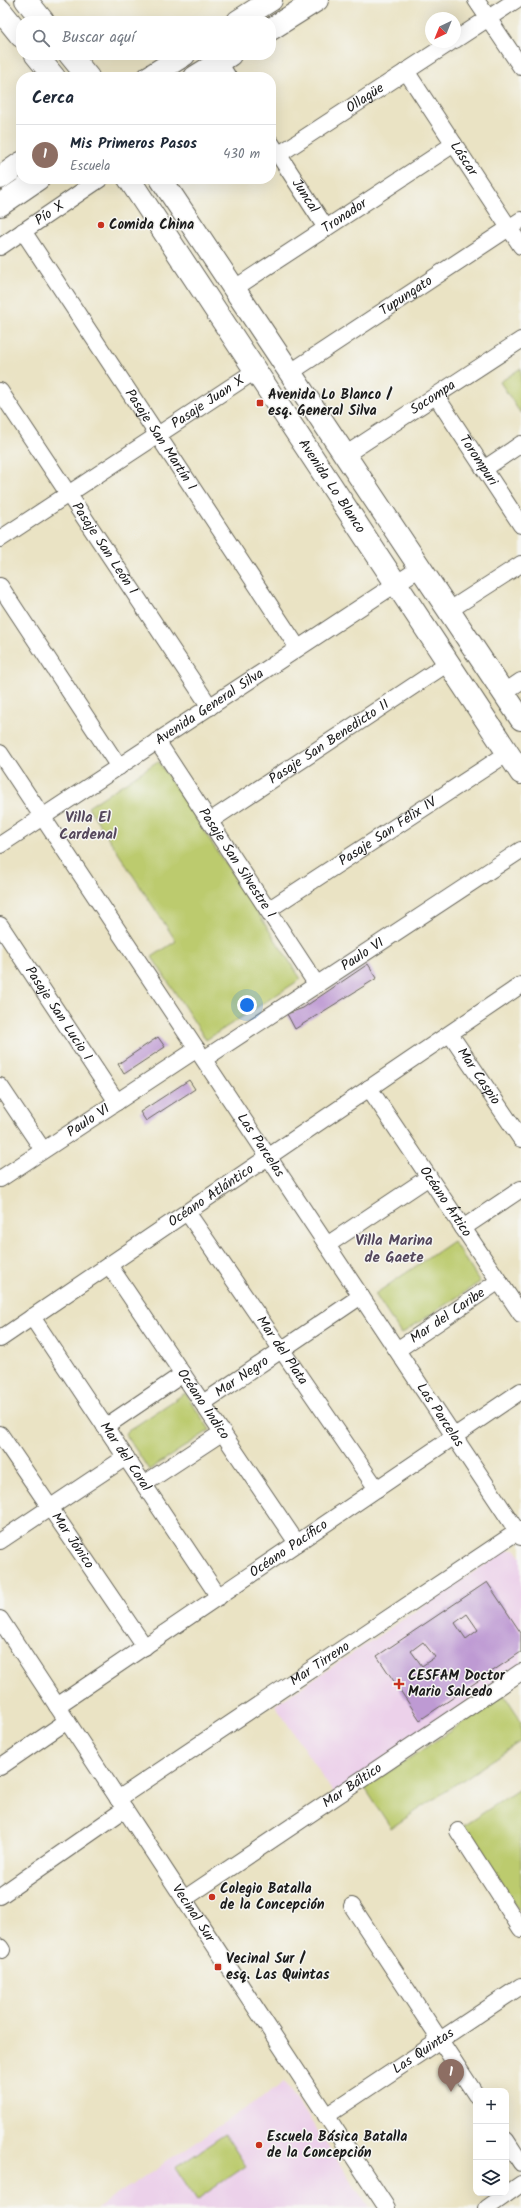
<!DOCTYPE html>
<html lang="es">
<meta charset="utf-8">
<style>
body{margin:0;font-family:Kalam,sans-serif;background:#f6f6f7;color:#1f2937}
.controls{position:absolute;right:12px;bottom:12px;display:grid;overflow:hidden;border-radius:8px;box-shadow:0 4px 16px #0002}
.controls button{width:36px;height:36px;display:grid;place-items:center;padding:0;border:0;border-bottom:1px solid #e0e1e3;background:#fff;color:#1f2937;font:20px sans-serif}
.compass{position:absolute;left:425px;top:12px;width:36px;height:36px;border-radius:50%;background:#fff;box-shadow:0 4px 16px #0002;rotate:223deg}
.you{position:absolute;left:247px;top:1005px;width:14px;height:14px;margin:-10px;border:3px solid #fff;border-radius:50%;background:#1a73e8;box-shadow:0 0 0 6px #1a73e833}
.badge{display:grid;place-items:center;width:26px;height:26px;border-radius:50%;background:#0b8043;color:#fff;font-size:13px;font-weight:700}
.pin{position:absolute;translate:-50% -33px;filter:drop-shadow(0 1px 2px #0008)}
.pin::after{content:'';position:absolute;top:21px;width:14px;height:12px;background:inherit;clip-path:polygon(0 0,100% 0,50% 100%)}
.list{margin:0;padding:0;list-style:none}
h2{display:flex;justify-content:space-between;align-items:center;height:52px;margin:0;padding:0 16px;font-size:17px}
h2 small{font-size:13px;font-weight:400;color:#747a83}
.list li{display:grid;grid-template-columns:26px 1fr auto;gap:12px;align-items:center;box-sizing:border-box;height:60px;padding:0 16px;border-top:1px solid #e0e1e3}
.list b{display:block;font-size:15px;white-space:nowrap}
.list p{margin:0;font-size:13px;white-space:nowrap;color:#747a83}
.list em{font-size:13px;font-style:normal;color:#747a83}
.icon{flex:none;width:22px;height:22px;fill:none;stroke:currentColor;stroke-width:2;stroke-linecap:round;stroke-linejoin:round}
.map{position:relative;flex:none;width:521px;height:2208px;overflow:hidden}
.search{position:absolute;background:#fff;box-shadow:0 4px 16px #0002;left:16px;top:16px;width:260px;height:44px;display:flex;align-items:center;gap:10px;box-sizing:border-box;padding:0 14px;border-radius:16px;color:#747a83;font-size:15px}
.panel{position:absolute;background:#fff;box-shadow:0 4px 16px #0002;left:16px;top:72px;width:260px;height:112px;border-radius:16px}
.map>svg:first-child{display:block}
</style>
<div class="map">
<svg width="521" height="2208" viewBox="0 0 521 2208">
<rect width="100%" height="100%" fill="#f6f6f2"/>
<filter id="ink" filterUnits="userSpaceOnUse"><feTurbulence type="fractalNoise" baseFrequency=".025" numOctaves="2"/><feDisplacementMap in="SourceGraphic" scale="8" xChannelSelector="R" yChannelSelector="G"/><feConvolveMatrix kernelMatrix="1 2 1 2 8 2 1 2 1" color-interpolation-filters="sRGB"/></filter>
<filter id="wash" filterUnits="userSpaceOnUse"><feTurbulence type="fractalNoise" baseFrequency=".012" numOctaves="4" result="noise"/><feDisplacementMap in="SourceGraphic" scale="16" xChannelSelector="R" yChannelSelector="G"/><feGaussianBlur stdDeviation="0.9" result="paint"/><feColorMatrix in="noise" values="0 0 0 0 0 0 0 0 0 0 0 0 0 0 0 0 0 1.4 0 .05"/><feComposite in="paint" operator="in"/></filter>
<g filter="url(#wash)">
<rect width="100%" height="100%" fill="#eae3c4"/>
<g fill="#ecd1ea">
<path d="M507,1550H516L521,1557V1663L334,1794L275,1705Z"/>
<path d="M285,2082L369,2208H97Z"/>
</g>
<g fill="#bccb6e" stroke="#6c7445">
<path d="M521,368V414L500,382Z"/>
<path d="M158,761L301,979L206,1040L152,957L176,941L88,807Z"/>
<path d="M453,1241L480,1282L401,1334L375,1294Z"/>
<path d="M185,1393L210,1430L149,1470L125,1433Z"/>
<path d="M504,1695L521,1721V1741L391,1828L365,1788Z"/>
<path d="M521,1788V1913L463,1826Z"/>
<path d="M225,2134L246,2166L196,2200L175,2168Z"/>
</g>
<g id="blocks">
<g fill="#be9ad3" fill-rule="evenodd">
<path d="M368,964L377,978L295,1029L287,1014L303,1008Z"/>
<path d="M158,1037L165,1047L124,1074L118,1064Z"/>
<path d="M189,1080L195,1089L146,1121L140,1112Z"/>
<path d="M487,1582L521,1633V1652L420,1720L377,1656ZM467,1614L478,1630L466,1639L455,1623ZM423,1642L435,1657L422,1666L411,1651Z"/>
</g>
</g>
</g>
<g filter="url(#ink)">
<use href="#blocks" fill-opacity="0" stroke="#646257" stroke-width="1"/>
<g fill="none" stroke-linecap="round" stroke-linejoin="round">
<defs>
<g id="street">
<path d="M476,0L521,67"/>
<path d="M455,40L516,0"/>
<path d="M219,62L228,77"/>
<path id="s1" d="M406,71L521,246"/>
<path id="s2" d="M271,143L326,228"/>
<path id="s3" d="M278,155L451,42"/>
<path id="s4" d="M23,231L298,648"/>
<path id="s5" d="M0,247L100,179"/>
<path id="s6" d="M235,288L454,144"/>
<path id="s7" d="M291,372L521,220"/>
<path id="s8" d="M0,391L210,707"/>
<path id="s9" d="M436,396L521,525"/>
<path id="s10" d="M345,455L521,340"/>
<path d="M484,469L521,444"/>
<path id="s11" d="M0,539L255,371"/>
<path d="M0,586L119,767"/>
<path d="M448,611L521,564"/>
<path d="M503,693L521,681"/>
<path id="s12" d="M157,741L317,985"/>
<path id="s13" d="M0,753L521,1537"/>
<path id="s14" d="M210,821L448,663"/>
<path id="s15" d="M0,845L420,568"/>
<path id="s16" d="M268,910L508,753"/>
<path id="s17" d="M0,925L117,1102"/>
<path id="s18" d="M450,1034L521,1139"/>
<path id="s19" d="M204,1059L521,850"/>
<path d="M0,1086L43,1150"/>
<path id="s20" d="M369,1088L521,1314"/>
<path id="s21" d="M0,1179L197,1049"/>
<path id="s22" d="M187,1212L377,1489"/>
<path d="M463,1228L521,1189"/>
<path d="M327,1245L429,1177"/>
<path id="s23" d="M109,1265L297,1543"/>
<path id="s24" d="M32,1317L219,1597"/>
<path id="s25" d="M0,1339L521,985"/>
<path id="s26" d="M397,1350L499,1281"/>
<path id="s27" d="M203,1403L361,1296"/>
<path d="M105,1427L183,1374"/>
<path id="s28" d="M0,1434L145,1647"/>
<path d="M144,1484L223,1432"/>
<path d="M0,1541L126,1457"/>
<path id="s29" d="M0,1619L387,2208"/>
<path id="s30" d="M57,1706L521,1391"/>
<path d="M0,1767L67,1721"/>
<path id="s31" d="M118,1799L521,1529"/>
<path d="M458,1831L521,1929"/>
<path d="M0,1896L125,1809"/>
<path id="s32" d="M184,1899L521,1672"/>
<path d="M352,1906L476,2095"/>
<path d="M0,1947L2,1950"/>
<path id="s33" d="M326,2116L521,1986"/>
<path d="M506,2140L521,2163"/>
<path d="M487,2208L521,2184"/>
</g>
<g id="secondary">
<path d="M238,21L271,0"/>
<path d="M271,29L317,0"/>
<path d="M149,77L184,55"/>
<path d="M195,77L230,55"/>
<path d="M0,178L21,163"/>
<path d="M0,205L38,179"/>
</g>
<g id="primary">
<path d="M26,0L43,21"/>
<path d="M0,10L21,36"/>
<path d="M36,55L54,77"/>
<path d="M70,55L88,77"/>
<path id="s34" d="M129,179L521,773"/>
<path d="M161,179L521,719"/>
</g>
</defs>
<use href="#street" stroke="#646257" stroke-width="18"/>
<use href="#secondary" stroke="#646257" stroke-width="24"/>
<use href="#primary" stroke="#646257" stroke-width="24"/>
<use href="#street" stroke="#fff" stroke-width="16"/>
<use href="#secondary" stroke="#fff" stroke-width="22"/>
<use href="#primary" stroke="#fff" stroke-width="22"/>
</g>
</g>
<g fill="#c8321e" stroke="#f6f6f2" stroke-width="1.5">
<circle cx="101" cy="225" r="4"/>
<rect x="256" y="399" width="8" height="8" rx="2"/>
<path d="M397 1678h4v4h4v4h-4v4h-4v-4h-4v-4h4z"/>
<circle cx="212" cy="1897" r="4"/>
<rect x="214" y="1963" width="8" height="8" rx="2"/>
<circle cx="259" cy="2145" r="4"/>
</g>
<g text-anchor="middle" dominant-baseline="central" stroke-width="3" stroke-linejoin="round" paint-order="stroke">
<g font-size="14" fill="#1c1c1c" stroke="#f6f6f2">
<text stroke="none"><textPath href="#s3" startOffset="104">Ollagüe</textPath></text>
<text stroke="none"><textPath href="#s1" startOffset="105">Láscar</textPath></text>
<text stroke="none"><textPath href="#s2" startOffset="63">Juncal</textPath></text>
<text stroke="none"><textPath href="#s5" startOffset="60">Pío X</textPath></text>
<text stroke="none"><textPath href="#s6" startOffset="131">Tronador</textPath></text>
<text stroke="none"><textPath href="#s7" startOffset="138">Tupungato</textPath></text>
<text stroke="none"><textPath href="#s10" startOffset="105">Socompa</textPath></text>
<text stroke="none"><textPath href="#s11" startOffset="249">Pasaje Juan X</textPath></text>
<text stroke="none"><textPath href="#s4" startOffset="250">Pasaje San Martín I</textPath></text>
<text stroke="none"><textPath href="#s9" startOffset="77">Torompuri</textPath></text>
<text stroke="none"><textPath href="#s34" startOffset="368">Avenida Lo Blanco</textPath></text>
<text stroke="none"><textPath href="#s8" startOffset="189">Pasaje San León I</textPath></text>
<text stroke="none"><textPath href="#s15" startOffset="251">Avenida General Silva</textPath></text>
<text stroke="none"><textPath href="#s14" startOffset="143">Pasaje San Benedicto II</textPath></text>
<text stroke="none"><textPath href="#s16" startOffset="143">Pasaje San Félix IV</textPath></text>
<text stroke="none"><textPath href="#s12" startOffset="146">Pasaje San Silvestre I</textPath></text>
<text stroke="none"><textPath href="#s19" startOffset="190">Paulo VI</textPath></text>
<text stroke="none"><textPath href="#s17" startOffset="106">Pasaje San Lucio I</textPath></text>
<text stroke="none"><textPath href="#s18" startOffset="51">Mar Caspio</textPath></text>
<text stroke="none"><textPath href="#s21" startOffset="106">Paulo VI</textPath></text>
<text stroke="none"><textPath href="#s13" startOffset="471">Las Parcelas</textPath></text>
<text stroke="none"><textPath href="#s25" startOffset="255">Océano Atlántico</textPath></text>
<text stroke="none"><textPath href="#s20" startOffset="137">Océano Ártico</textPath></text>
<text stroke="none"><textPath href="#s26" startOffset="61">Mar del Caribe</textPath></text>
<text stroke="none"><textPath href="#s22" startOffset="168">Mar del Plata</textPath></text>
<text stroke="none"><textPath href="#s27" startOffset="47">Mar Negro</textPath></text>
<text stroke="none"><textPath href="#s23" startOffset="168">Océano Índico</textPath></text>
<text stroke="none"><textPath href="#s13" startOffset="795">Las Parcelas</textPath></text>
<text stroke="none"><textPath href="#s24" startOffset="168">Mar del Coral</textPath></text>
<text stroke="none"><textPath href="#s28" startOffset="129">Mar Jónico</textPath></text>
<text stroke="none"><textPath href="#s30" startOffset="280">Océano Pacífico</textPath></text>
<text stroke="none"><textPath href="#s31" startOffset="243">Mar Tirreno</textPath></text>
<text stroke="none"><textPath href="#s32" startOffset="203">Mar Báltico</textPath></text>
<text stroke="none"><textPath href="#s29" startOffset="352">Vecinal Sur</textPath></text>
<text stroke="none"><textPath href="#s33" startOffset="117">Las Quintas</textPath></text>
</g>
<g font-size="14" font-weight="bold" fill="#1c1c1c" stroke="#f6f6f2" text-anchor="start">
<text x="109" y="225">Comida China</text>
<text x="268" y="395">Avenida Lo Blanco /<tspan x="268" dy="16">esq. General Silva</tspan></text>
<text x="408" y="1676">CESFAM Doctor<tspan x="408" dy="16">Mario Salcedo</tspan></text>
<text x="220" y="1889">Colegio Batalla<tspan x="220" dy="16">de la Concepción</tspan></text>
<text x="226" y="1959">Vecinal Sur /<tspan x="226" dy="16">esq. Las Quintas</tspan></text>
<text x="267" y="2137">Escuela Básica Batalla<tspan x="267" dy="16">de la Concepción</tspan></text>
</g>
<g font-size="15" font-weight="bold" fill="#55485c" stroke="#f6f6f2">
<text x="88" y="818">Villa El<tspan x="88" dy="17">Cardenal</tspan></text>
<text x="394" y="1241">Villa Marina<tspan x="394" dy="17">de Gaete</tspan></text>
</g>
</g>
</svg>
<div class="controls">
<button>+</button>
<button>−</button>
<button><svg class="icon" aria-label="layers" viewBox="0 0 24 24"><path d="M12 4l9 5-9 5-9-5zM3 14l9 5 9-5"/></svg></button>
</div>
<svg class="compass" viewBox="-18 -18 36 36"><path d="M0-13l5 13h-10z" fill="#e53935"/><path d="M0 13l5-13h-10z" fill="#747a83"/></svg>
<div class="you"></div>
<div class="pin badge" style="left:451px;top:2092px;background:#8d6e63">1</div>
<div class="search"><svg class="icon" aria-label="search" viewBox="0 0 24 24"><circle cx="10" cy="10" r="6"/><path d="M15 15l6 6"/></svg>Buscar aquí</div>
<section class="panel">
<h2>Cerca<small></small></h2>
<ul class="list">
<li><span class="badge" style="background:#8d6e63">1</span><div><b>Mis Primeros Pasos</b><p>Escuela</p></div><em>430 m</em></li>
</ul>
</section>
</div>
